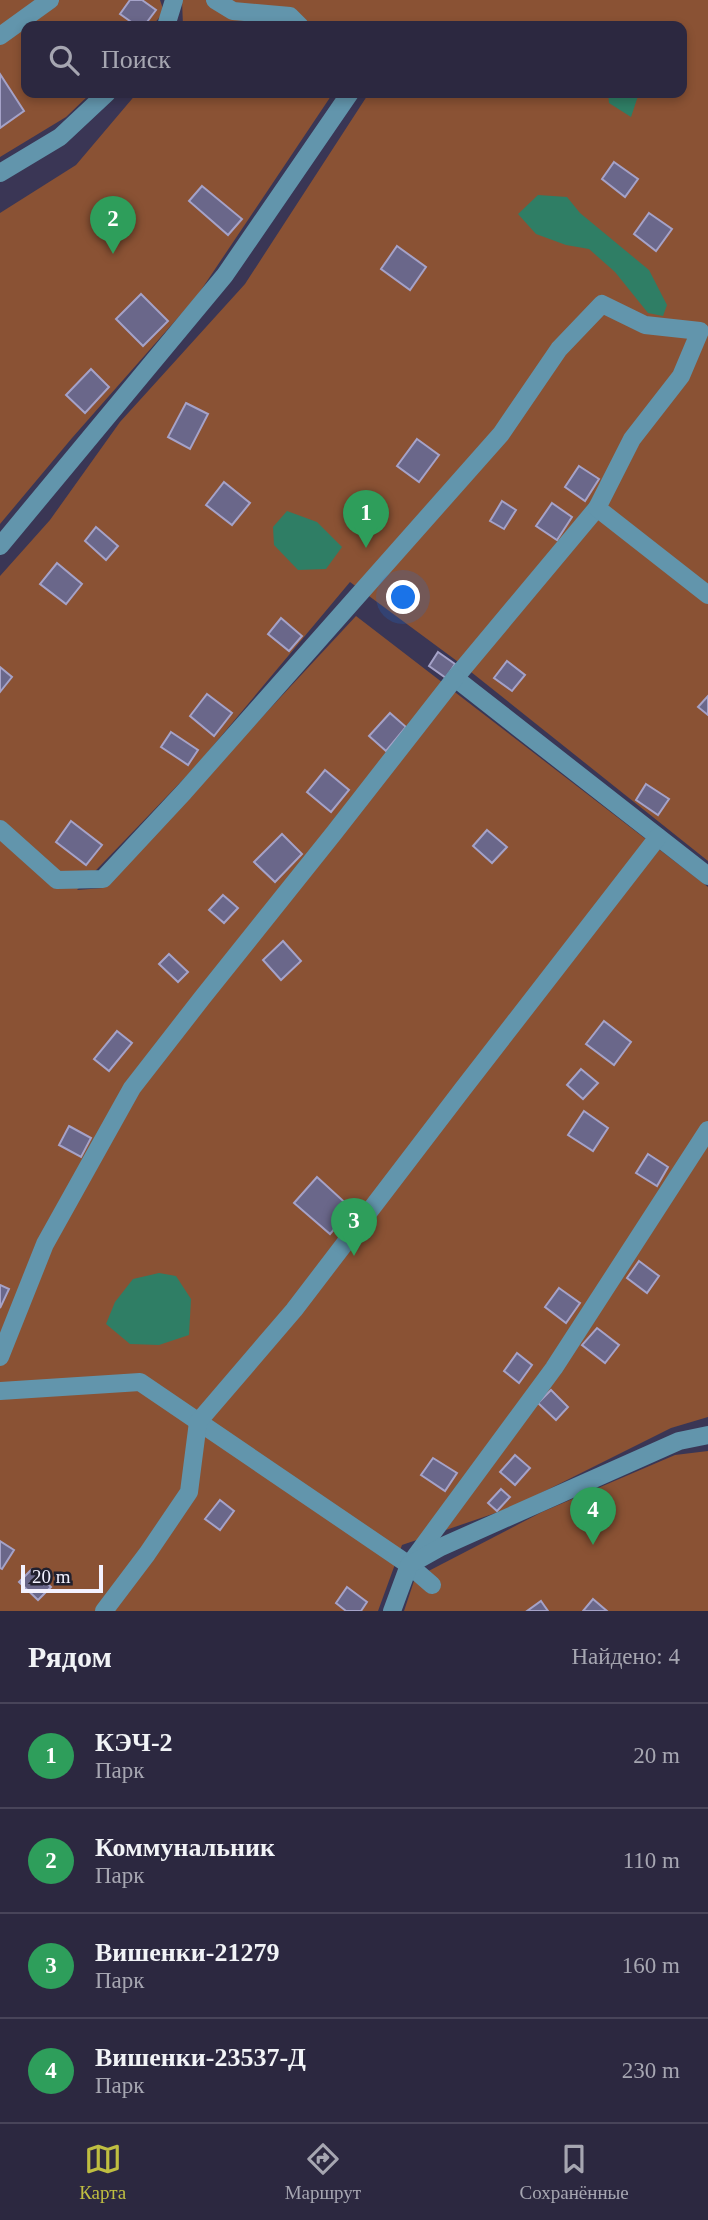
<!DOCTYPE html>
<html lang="ru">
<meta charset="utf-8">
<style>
body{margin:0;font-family:"Times New Roman",serif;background:#38344b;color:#f1f3f6}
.scale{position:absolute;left:21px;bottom:18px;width:82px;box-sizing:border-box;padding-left:7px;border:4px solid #f3f2ff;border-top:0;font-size:19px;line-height:24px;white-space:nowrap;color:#f3f2ff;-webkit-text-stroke:5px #21202e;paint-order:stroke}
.you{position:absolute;left:404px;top:598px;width:24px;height:24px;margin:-18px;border:5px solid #fff;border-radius:50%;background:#1a73e8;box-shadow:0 0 0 10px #1a73e833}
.badge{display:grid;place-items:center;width:46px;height:46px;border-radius:50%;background:#bfbe41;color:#fff;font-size:23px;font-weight:700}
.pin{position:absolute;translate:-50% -58px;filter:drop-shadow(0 2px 4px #0008)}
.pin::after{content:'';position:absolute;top:37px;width:24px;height:21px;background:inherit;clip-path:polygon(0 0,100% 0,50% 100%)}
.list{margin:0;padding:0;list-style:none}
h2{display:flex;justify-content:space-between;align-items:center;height:91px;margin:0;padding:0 28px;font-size:30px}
h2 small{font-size:23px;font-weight:400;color:#a6a6b1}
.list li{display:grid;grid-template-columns:46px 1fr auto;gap:21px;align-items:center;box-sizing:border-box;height:105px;padding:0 28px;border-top:2px solid #484459}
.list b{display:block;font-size:26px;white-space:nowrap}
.list p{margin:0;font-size:23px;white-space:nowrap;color:#a6a6b1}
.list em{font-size:23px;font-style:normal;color:#a6a6b1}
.icon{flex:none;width:38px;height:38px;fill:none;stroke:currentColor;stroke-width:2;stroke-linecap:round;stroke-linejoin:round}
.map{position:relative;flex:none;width:708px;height:1611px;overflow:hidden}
.search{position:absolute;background:#2c2840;box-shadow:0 4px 10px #0003;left:21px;right:21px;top:21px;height:77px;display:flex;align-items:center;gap:18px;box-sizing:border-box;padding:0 24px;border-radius:14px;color:#a6a6b1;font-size:26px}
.sheet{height:511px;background:#2c2840}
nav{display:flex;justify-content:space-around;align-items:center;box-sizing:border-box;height:98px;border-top:2px solid #484459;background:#2c2840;font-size:19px;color:#a6a6b1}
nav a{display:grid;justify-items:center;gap:4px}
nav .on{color:#bfbe41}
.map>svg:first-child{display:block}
</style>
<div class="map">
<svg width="708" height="1611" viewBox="0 0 708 1611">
<rect width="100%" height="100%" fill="#3a3655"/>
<g fill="#8a5234">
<path d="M0,0H160L164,12L152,26H26V93H91L66,117L0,157Z"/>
<path d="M182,0H708V861L461,664L350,582L197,765L77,890L103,888L356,616L708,887V1417L671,1428L513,1507L402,1545L378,1611H0V576L50,520L120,422L245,284L369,93H682V26H183Z"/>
<path d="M137,93H333L197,296L72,438L0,524V213L76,165Z"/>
<path d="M708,1451V1611H404L415,1578L542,1512L675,1455Z"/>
</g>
<g fill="#2f7e65">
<path d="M608,93H639L631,117L609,103Z"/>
<path d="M538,195L567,197L580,213L649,270L667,305L663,316L648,313L615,272L589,249L566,245L536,234L518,214Z"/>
<path d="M287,511L317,522L342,547L326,569L298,570L274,545L273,527Z"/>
<path d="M159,1273L176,1276L191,1299L189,1335L159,1345L130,1344L106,1324L115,1302L133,1279Z"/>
</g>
<g fill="#6a678a" stroke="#a5a2c8" stroke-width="2">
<path d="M130,0H142L156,10L144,26H137L120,14Z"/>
<path d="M0,74L24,111L0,128Z"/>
<path d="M614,162L638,179L625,197L602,179Z"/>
<path d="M202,186L242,219L228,235L189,201Z"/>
<path d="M649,213L672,229L656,251L634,234Z"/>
<path d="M397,246L426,267L410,290L381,269Z"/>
<path d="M141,294L168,321L143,346L116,319Z"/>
<path d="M91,369L109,387L85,413L66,395Z"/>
<path d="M186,403L208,414L190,449L168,437Z"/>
<path d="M417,439L439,455L419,482L397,466Z"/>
<path d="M579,466L599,479L585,501L565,487Z"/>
<path d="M224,482L250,503L232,525L206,505Z"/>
<path d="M502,501L516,510L504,529L490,521Z"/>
<path d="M552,503L572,517L557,540L536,526Z"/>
<path d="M96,527L118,546L106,560L85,541Z"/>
<path d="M57,563L82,584L66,604L40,584Z"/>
<path d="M281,618L302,636L289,651L268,634Z"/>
<path d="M438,652L455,664L446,678L429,666Z"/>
<path d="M507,661L525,675L512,691L494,678Z"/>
<path d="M0,667L12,677L0,692Z"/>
<path d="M207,694L232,713L214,736L190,716Z"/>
<path d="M708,696V715L698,707Z"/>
<path d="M390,713L406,727L386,751L369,736Z"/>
<path d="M171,732L198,750L188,765L161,747Z"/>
<path d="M325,770L349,790L331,812L307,792Z"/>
<path d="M646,784L669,799L658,815L636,800Z"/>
<path d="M71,821L102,845L86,865L56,842Z"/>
<path d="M487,830L507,847L492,863L473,846Z"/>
<path d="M282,834L302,854L275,882L254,862Z"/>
<path d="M223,895L238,908L224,923L209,910Z"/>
<path d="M283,941L301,961L281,980L263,960Z"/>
<path d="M169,954L188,972L178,982L159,964Z"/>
<path d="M604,1021L631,1042L614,1065L586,1044Z"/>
<path d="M117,1031L132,1043L109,1071L94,1059Z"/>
<path d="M581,1069L598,1083L583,1099L567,1085Z"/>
<path d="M584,1111L608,1128L593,1151L568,1135Z"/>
<path d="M69,1126L91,1138L81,1157L59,1145Z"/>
<path d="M648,1154L668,1167L657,1186L636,1173Z"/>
<path d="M317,1177L352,1209L330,1234L294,1203Z"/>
<path d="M639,1261L659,1276L647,1293L627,1278Z"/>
<path d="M0,1285L9,1289L0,1308Z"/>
<path d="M559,1288L580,1303L566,1323L545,1307Z"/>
<path d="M597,1328L619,1345L605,1363L582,1345Z"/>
<path d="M517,1353L532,1365L519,1383L504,1371Z"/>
<path d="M551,1390L568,1407L556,1420L538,1403Z"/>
<path d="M515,1455L530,1468L515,1485L500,1472Z"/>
<path d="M433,1458L457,1473L445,1491L421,1475Z"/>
<path d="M501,1489L510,1497L497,1511L488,1503Z"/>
<path d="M220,1500L234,1511L220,1530L205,1519Z"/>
<path d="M0,1541L14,1550L2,1569L0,1568Z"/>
<path d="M32,1569L51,1587L38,1600L19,1582Z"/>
<path d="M347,1587L367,1602L361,1611H346L336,1603Z"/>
<path d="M593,1599L607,1611H583Z"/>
<path d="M541,1601L548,1611H527Z"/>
</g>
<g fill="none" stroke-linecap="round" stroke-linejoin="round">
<g stroke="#6295ac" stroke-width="18">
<path d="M215,0L233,11L290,16L300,26"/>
<path d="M166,26L174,0"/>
<path d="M0,36L50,0"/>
<path d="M0,173L60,137L107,93"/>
<path d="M597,508L455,678L708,876"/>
<path d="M0,546L225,275L350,93"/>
<path d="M0,829L57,880L103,879L184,792L501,434L559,349L602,304L645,325L700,331L681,376L632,439L597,508L708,595"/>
<path d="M0,1357L45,1244L132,1088L202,998L334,833L455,678"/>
<path d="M0,1391L140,1382L409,1565L432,1585"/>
<path d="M409,1565L554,1368L708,1130"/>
<path d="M104,1611L147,1554L189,1492L198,1422L294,1310L462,1090L658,837"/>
<path d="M392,1611L409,1565L441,1547L679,1441L708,1435"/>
</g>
</g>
</svg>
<div class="scale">20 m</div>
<div class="you"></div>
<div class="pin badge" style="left:366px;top:548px;background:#2e9e5b">1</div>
<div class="pin badge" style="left:113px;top:254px;background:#2e9e5b">2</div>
<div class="pin badge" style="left:354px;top:1256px;background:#2e9e5b">3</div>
<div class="pin badge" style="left:593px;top:1545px;background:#2e9e5b">4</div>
<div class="search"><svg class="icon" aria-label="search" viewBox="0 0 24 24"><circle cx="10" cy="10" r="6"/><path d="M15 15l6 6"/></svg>Поиск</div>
</div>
<section class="sheet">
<h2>Рядом<small>Найдено: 4</small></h2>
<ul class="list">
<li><span class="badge" style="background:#2e9e5b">1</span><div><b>КЭЧ-2</b><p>Парк</p></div><em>20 m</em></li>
<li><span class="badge" style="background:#2e9e5b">2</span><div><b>Коммунальник</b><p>Парк</p></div><em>110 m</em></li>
<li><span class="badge" style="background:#2e9e5b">3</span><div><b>Вишенки-21279</b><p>Парк</p></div><em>160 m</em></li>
<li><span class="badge" style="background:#2e9e5b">4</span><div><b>Вишенки-23537-Д</b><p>Парк</p></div><em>230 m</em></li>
</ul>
</section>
<nav>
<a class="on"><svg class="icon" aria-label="map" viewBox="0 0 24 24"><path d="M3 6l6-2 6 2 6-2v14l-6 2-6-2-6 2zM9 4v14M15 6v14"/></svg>Карта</a>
<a><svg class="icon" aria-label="directions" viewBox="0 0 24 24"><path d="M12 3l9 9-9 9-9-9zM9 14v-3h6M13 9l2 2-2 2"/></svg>Маршрут</a>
<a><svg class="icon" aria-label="saved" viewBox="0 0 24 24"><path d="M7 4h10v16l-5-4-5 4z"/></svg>Сохранённые</a>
</nav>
